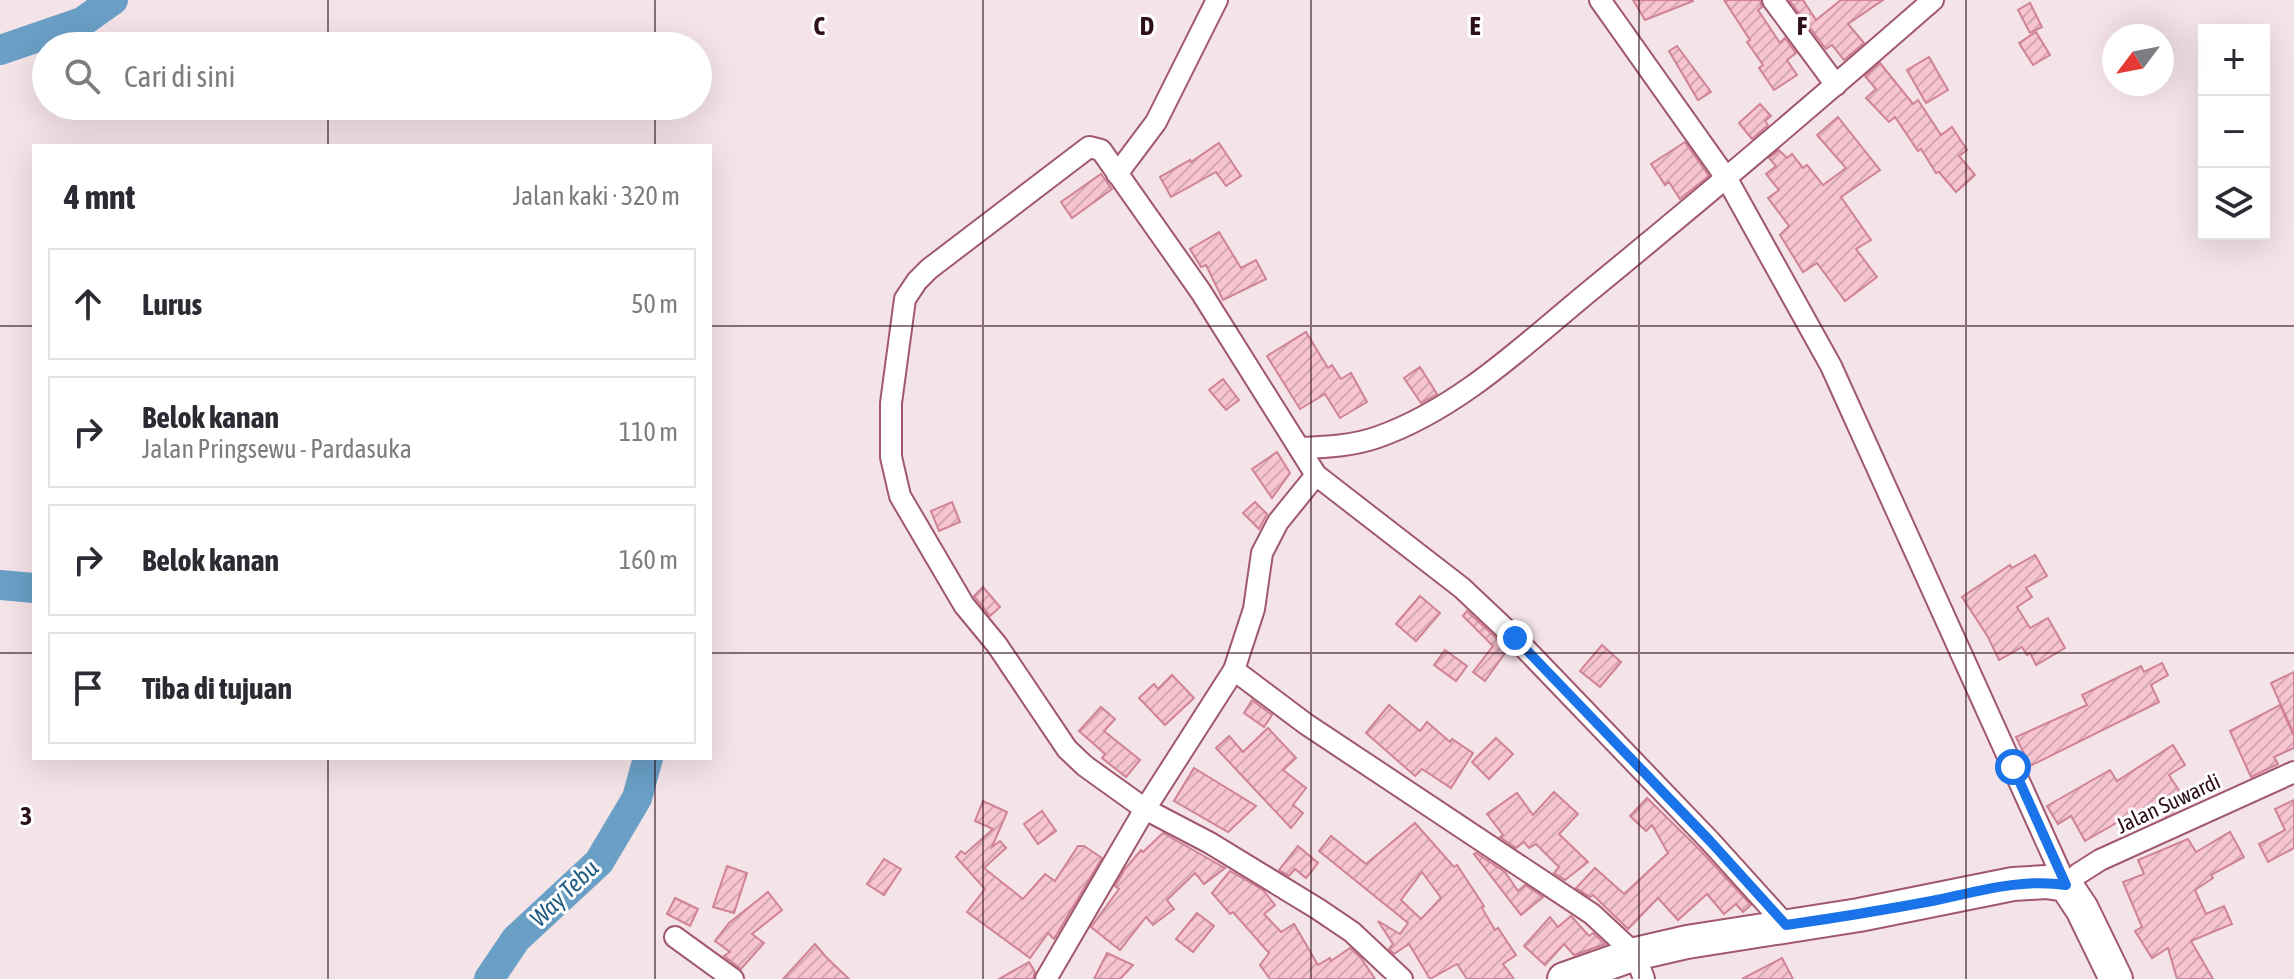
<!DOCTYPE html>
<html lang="id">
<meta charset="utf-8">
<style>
body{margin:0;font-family:"Asap Condensed",sans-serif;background:#f7f7f7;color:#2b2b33}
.controls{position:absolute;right:24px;top:24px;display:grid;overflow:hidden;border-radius:0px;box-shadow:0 8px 32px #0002}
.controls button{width:72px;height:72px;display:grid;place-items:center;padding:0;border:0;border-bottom:2px solid #e1e1e2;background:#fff;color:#2b2b33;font:40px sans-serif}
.compass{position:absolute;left:2102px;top:24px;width:72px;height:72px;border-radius:50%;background:#fff;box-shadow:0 8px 32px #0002;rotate:238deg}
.stop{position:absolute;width:24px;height:24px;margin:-18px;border:6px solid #1a73e8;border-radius:50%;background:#fff}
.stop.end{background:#1a73e8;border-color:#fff;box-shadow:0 2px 8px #0008}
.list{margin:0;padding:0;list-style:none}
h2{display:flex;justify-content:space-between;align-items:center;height:104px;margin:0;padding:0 32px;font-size:34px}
h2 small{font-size:26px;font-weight:400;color:#7c7c81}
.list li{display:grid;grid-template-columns:52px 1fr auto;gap:24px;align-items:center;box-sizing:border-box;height:112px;margin:0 16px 16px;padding:0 16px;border:2px solid #e1e1e2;border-radius:0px}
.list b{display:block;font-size:30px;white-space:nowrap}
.list p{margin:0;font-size:26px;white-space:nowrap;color:#7c7c81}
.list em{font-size:26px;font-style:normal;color:#7c7c81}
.icon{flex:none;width:44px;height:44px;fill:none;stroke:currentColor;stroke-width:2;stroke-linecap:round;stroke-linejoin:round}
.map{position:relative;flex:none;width:2294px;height:979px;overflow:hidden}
.search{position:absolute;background:#fff;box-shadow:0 8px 32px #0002;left:32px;top:32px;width:680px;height:88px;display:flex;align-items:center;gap:20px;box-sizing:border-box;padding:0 28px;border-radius:44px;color:#7c7c81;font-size:30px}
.panel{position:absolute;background:#fff;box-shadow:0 8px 32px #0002;left:32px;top:144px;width:680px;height:616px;border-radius:0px}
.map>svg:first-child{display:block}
</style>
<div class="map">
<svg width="2294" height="979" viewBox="0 0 2294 979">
<defs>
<pattern id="building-hatch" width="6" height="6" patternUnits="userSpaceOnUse" patternTransform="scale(2)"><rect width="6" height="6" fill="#f7c4d1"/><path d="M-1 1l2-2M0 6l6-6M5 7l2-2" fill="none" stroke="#d4a7b3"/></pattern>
</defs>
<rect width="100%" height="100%" fill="#f4e3e7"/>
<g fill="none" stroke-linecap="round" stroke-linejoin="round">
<g stroke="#6a9fc6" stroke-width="30">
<path d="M0,50L82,22L113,0"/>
<path d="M0,585L34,588"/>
<path d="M489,979L516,939L599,862L637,798L648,758"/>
</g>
</g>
<g fill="url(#building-hatch)" stroke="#d08298" stroke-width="2" fill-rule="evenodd">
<path d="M1633,0H1693V1L1645,20Z"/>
<path d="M1724,0H1760L1762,7L1758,10L1780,43L1785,38L1796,53L1787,60L1797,75L1774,90L1759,68L1763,65L1747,42L1750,40Z"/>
<path d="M1789,0H1803L1816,20L1841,0H1883L1848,24L1864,43L1844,60L1832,45L1826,49Z"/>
<path d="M2030,3L2042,27L2030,33L2018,10Z"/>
<path d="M2036,32L2050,55L2033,65L2019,43Z"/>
<path d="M1677,46L1711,92L1698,100L1669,51Z"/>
<path d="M1929,57L1948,90L1926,103L1907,70Z"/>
<path d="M1880,63L1913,104L1918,100L1941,135L1952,127L1967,150L1959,156L1975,175L1956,192L1939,172L1936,173L1921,149L1918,151L1895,117L1889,122L1866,98L1876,89L1865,76Z"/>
<path d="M1760,104L1771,116L1765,121L1768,125L1752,139L1739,123Z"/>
<path d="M1838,117L1880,170L1841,197L1871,240L1856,249L1877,277L1845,301L1817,263L1803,272L1780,235L1789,226L1768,198L1779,190L1766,174L1776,166L1769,158L1779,150L1787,158L1792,154L1803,168L1807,165L1823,185L1846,168L1817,135Z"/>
<path d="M1685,142L1709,176L1680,199L1669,182L1665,185L1651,164Z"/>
<path d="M1219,143L1241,176L1226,186L1216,172L1171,197L1160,177L1190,160L1191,162Z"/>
<path d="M1101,174L1112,189L1072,218L1061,202Z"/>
<path d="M1219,232L1241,268L1256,260L1266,279L1223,300L1206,265L1201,267L1190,249Z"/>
<path d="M1306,332L1328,368L1332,365L1341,379L1351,373L1367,402L1340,418L1325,394L1300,409L1267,356Z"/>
<path d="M1420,367L1437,394L1421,403L1404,378Z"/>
<path d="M1223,379L1239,400L1226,410L1209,390Z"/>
<path d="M1277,452L1290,473L1272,498L1252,469Z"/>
<path d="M952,502L960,522L939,531L931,511Z"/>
<path d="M1255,502L1267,514L1259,529L1243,513Z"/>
<path d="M2035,555L2047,576L2026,588L2032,597L2017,607L2030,628L2048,618L2065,648L2036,665L2030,653L2027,655L2022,647L1999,660L1988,637L1962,597L2010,565L2012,568Z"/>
<path d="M983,587L1000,607L990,616L974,596Z"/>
<path d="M1420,596L1440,613L1416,641L1396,624Z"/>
<path d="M1467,611L1508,649L1485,681L1473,672L1493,646L1463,616Z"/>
<path d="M1602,645L1621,662L1600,687L1580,671Z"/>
<path d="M1445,650L1467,666L1456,681L1434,665Z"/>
<path d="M2162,663L2168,675L2151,685L2159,702L2030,766L2016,737L2087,705L2082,695L2141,666L2144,672Z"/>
<path d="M2294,672V734L2271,683Z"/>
<path d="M1172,675L1194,698L1165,725L1139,698L1154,684L1158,689Z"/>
<path d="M1252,700L1272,715L1264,727L1244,713Z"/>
<path d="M1389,705L1420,731L1427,722L1450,742L1452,739L1473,753L1451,788L1422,769L1415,776L1366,733Z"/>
<path d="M2280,705L2294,736V748L2274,757L2278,764L2251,777L2230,731Z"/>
<path d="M1101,707L1115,719L1104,731L1140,760L1126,777L1102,758L1105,754L1079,731Z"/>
<path d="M1268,728L1296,758L1283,770L1306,788L1293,805L1303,813L1291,828L1216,748L1229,736L1243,752Z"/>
<path d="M1496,738L1513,754L1489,779L1472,762Z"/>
<path d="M2173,745L2185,765L2169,775L2187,803L2166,816L2159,805L2122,827L2118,822L2085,841L2071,816L2058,824L2047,806L2110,770L2117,781Z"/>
<path d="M1194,768L1256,806L1228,832L1174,801Z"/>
<path d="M1554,792L1578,814L1559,834L1588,862L1565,880L1554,873L1559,867L1536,844L1529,848L1524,842L1516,848L1500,837L1503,835L1487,814L1517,793L1533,815Z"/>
<path d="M1647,798L1700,850L1751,905L1743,912L1736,904L1724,914L1707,894L1678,920L1658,898L1628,929L1593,895L1590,897L1576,888L1595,868L1624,894L1668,853L1652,825L1646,831L1630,816Z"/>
<path d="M2294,800V848L2268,862L2259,844L2285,830L2275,809Z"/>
<path d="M983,801L1007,812L992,847L1000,841L1006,848L984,868L1023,899L1045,874L1055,881L1078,846H1084L1102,858L1054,939L1048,933L1030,958L967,912L985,889L956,857L961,851L965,854L993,829L975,821Z"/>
<path d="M1042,811L1056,831L1038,844L1024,824Z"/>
<path d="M1415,823L1454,867L1457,865L1484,906L1482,908L1495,930L1498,928L1516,955L1503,964L1514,979H1467L1457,964L1430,979L1409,944L1394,954L1389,949L1393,944L1378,921L1400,934L1408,923L1319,851L1331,836L1366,864ZM1422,872L1441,898L1421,919L1401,900Z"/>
<path d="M2230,832L2244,857L2211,875L2213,878L2195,890L2206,914L2224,906L2232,924L2191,941L2213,979H2177L2168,948L2152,958L2135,931L2142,927L2123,882L2144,874L2138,860L2188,839L2196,852Z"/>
<path d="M1163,833L1225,868L1204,884L1195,873L1167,900L1174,909L1153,925L1146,917L1120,950L1091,927L1119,889L1115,886L1125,869L1141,850L1143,852Z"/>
<path d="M1298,846L1318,863L1306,878L1295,869L1289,876L1279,870Z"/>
<path d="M1476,853L1505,872L1518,891L1525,885L1543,897L1521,915L1474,854Z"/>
<path d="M884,859L901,869L884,895L867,884Z"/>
<path d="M727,866L747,873L734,913L713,907Z"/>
<path d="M1230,871L1263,890L1275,905L1264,914L1281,932L1294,924L1318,965L1330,958L1331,961L1350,948L1361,958L1375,979H1270L1260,965L1269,953L1233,912L1230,914L1212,893Z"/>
<path d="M768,892L782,910L752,934L764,943L741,969L724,956L730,952L715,941L729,923Z"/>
<path d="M675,898L698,909L690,926L667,914Z"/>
<path d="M1197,913L1214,926L1193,952L1176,939Z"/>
<path d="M1571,916L1589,936L1593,933L1605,944L1574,955L1564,944L1545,965L1524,946L1550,917L1558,927Z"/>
<path d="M815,944L826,957L849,979H783Z"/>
<path d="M1107,953L1133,965L1120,979H1094Z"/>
<path d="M1782,958L1793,979H1742Z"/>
<path d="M1029,962L1035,972L1033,979H999Z"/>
</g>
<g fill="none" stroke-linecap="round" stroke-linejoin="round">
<defs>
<g id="minor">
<path d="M1600,0L1727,179L1831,366L2066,885L2078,874L2100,860L2294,772"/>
<path d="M1773,0L1836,85"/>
<path d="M1117,174L1156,122L1217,0"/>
<path d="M1300,448C1326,447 1353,446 1378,437C1460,408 1525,344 1591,290C1707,195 1820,99 1933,0"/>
<path d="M1234,670L1306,724L1592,914L1635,954L1644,979"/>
<path d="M675,937L733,979"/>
<path d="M1046,979L1145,809L1234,670L1254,609L1262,553L1278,522L1316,475"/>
<path d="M1402,979L1352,932L1318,909L1210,843L1145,809L1085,766L1067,749L997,645L964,605L900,496L891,457V403L905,299L917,281L929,269L1089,147L1101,150L1201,292L1316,475L1462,588L1515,638L1710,841L1786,925"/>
</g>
<path id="primary" d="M1564,979L1635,954L1687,942L1859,915L2013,884L2046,882L2066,885L2082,909L2116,979"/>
</defs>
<use href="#minor" stroke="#a1586d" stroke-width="24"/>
<use href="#primary" stroke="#a1586d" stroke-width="36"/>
<use href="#minor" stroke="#fff" stroke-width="20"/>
<use href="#primary" stroke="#fff" stroke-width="32"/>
</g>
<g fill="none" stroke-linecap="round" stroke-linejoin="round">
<path stroke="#1a73e8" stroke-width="10" d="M1515,638L1710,841L1786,925C1835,918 1884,910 1932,901C1976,892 2021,878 2066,885L2013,767"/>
</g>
<path fill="none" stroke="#2d1019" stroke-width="2" stroke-opacity="0.55" d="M328,0V46M655,0V46M983,0V979M1311,0V979M1639,0V979M1966,0V979M328,106V146M655,106V146M0,326H34M710,326H2294M0,653H34M710,653H2294M328,758V979M655,758V979"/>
<g text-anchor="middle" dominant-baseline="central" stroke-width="6" stroke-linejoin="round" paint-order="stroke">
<g font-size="22" fill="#2d1019" stroke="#fff">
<text transform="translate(2168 803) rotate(-25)">Jalan Suwardi</text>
</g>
<g font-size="24" font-style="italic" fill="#205c84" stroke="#fff">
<text transform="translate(564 893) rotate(-44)">Way Tebu</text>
</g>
</g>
<g font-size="26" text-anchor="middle" font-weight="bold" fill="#2d1019" stroke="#fff" stroke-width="6" stroke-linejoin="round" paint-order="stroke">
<text x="819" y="35">C</text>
<text x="1147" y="35">D</text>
<text x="1475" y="35">E</text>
<text x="1802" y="35">F</text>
<text x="26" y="825">3</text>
</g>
</svg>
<div class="controls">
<button>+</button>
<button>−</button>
<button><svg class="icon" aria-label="layers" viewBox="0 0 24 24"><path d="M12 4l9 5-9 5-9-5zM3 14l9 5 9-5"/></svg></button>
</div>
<svg class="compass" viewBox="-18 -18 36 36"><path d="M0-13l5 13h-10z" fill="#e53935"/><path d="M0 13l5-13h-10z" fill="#7c7c81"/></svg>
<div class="stop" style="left:2013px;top:767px"></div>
<div class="stop end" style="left:1515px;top:638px"></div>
<div class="search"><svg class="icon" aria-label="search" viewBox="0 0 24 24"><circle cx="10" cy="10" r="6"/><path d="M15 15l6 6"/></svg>Cari di sini</div>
<section class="panel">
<h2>4 mnt<small>Jalan kaki · 320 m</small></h2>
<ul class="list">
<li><svg class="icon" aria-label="ahead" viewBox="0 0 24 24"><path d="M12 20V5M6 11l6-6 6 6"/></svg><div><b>Lurus</b></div><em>50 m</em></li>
<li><svg class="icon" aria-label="right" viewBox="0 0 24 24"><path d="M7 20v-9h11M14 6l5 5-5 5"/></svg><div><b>Belok kanan</b><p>Jalan Pringsewu - Pardasuka</p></div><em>110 m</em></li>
<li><svg class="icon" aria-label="right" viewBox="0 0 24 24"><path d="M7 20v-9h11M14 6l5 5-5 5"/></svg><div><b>Belok kanan</b></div><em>160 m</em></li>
<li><svg class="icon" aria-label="arrive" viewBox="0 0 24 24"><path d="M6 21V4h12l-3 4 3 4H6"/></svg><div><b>Tiba di tujuan</b></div></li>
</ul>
</section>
</div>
